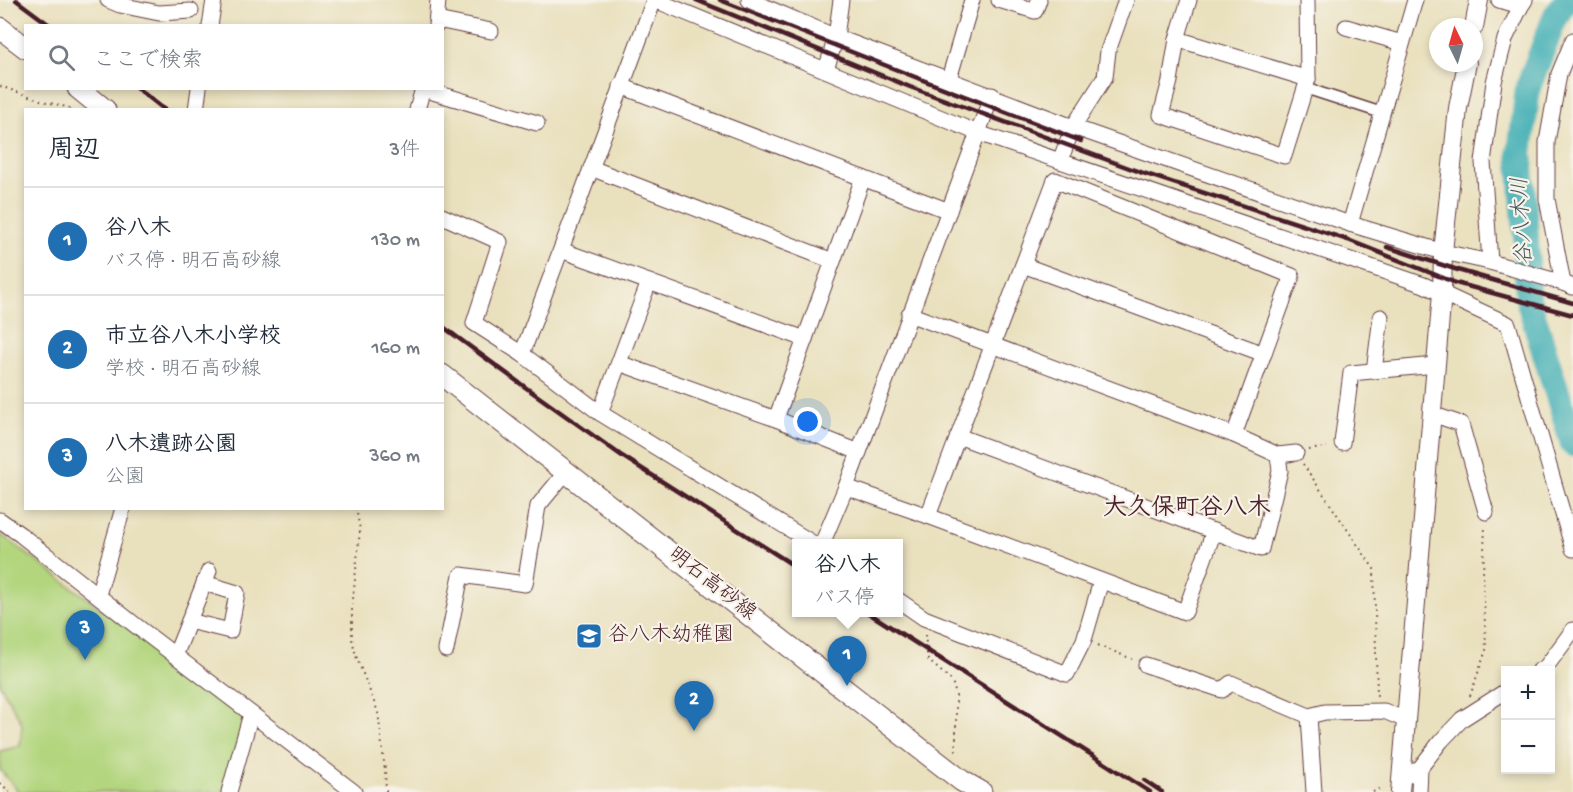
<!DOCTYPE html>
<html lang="ja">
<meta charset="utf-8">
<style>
body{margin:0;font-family:"Gochi Hand","Klee One",sans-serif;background:#f2f2f3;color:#1f2937}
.controls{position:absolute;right:18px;bottom:18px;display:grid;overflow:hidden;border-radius:0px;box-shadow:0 3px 9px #0003}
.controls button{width:54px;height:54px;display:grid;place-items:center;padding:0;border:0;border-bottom:2px solid #e0e1e3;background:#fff;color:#1f2937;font:30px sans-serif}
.compass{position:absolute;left:1429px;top:18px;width:54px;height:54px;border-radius:50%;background:#fff;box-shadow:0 3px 9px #0003;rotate:355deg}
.you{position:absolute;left:808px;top:422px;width:21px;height:21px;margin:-15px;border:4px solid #fff;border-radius:50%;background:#1a73e8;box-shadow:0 0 0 9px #1a73e833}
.badge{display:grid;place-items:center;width:39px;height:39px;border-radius:50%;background:#1f6fb2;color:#fff;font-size:20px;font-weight:700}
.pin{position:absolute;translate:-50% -50px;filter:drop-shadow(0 2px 3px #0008)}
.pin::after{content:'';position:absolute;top:32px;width:21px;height:18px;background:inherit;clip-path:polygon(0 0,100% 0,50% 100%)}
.popup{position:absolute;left:792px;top:539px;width:111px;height:78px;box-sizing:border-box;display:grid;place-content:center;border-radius:0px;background:#fff;filter:drop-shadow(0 2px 4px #0005);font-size:20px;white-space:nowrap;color:#747a83}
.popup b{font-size:22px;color:#1f2937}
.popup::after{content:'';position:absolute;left:50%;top:100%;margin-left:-12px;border:12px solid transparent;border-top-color:#fff}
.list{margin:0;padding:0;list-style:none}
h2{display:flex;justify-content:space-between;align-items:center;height:78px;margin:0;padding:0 24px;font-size:26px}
h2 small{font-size:20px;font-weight:400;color:#747a83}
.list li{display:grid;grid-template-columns:39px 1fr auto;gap:18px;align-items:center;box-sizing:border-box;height:108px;padding:0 24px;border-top:2px solid #e0e1e3}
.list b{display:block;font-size:22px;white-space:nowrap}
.list p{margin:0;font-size:20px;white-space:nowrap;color:#747a83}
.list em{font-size:20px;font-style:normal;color:#747a83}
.icon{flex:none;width:33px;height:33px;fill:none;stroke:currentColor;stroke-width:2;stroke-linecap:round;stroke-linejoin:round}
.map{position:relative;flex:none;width:1573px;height:792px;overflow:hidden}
.search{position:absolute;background:#fff;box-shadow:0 3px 9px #0003;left:24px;top:24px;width:420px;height:66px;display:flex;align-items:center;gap:15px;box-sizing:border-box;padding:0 21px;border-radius:0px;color:#747a83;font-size:22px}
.panel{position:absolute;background:#fff;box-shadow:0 3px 9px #0003;left:24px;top:108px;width:420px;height:402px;border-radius:0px}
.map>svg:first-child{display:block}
</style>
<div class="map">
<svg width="1573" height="792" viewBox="0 0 1573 792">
<rect width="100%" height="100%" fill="#f7f3e8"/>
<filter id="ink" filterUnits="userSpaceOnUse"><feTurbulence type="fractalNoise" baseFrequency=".0167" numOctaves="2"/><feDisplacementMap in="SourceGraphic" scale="12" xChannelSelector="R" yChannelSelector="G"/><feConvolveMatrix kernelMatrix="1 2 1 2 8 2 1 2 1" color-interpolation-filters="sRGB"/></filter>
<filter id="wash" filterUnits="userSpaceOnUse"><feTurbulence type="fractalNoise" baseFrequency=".008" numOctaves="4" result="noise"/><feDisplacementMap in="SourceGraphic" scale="24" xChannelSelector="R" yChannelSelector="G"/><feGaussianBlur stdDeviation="1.35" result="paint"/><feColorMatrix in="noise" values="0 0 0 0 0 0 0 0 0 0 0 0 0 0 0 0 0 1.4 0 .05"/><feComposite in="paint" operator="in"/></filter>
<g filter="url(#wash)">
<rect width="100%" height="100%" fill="#e9e0bd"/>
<path fill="#b2d57e" stroke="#7e7a54" stroke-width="1.5" d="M0,534L246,716L224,792H19L0,770V751L20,746L22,724L0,684Z"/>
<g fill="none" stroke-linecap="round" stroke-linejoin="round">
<path stroke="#3cadb4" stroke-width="26" d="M1567,0L1556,15L1528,87L1520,153L1526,237L1528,299L1573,444"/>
</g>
</g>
<g filter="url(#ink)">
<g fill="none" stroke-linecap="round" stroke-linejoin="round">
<defs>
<path id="pedestrian" d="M1305,88L1382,113"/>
<g id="minor">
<path d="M108,0L120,5L159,13L191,11"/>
<path d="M655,0L978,133L1424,285L1508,324L1573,549"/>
<path d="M749,0L836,37L1073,127L1350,224L1443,252L1490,262L1563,283L1573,287"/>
<path d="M999,0L1035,11L1039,0"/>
<path d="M1189,0L1177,39L1170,81L1161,115L1284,156L1308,79L1307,0"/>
<path d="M1499,0L1521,6"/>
<path d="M437,20L491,31"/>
<path d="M210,26L214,0"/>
<path d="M436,26L438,0"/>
<path d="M1346,27L1402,43"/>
<path d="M1177,39L1308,79"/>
<path d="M826,70L836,37L841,0"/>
<path d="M949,79L972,0"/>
<path d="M621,86L949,211"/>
<path d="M423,89L537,123"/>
<path d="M196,110L199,88"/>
<path d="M417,110L423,88"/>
<path d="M1060,161L1073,127L1105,77L1108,51L1126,0"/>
<path d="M591,168L833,261"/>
<path d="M442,216L500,242L474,323L522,354L600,413L814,544"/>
<path d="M1350,224L1415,0"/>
<path d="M561,250L805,339"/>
<path d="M1490,262L1483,162L1494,82L1505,39L1521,6L1525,0"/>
<path d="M1023,265L1264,354"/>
<path d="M1563,283L1547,199V142L1559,74L1573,40"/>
<path d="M909,314L1234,435L1278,455L1296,453"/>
<path d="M522,354L654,0"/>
<path d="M619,363L776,419L859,452"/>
<path d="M1374,371L1381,317"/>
<path d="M600,413L649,282"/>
<path d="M1432,414L1461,424L1486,512"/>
<path d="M776,419L863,178"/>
<path d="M958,436L1261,549L1280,471L1278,455"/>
<path d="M1342,443L1351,373L1436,365"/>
<path d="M846,487L928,516L1185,612L1214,531"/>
<path d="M928,516L1055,180L1292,276L1234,435"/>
<path d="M0,520L21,535L135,625L354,792"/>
<path d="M822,544L846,487L992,95"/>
<path d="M98,595L123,508"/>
<path d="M898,600L924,618L1067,674L1084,640L1101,581"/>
<path d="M189,621L230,631L237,593L204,583"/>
<path d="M446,650L461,575L525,584L538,506L566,472"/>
<path d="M175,656L209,571"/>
<path d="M1146,665L1222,690L1231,683L1309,716L1325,712L1384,711L1406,720"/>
<path d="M1540,670L1546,667L1573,630"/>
<path d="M1309,716L1314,792"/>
<path d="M1401,779L1420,768L1441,741L1462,719L1506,691"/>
<path d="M229,792L251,714"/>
<path d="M1419,792L1420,768"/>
</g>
<g id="tertiary">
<path d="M1474,27L1479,0"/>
<path d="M1400,792L1442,293L1443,252L1458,108L1467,63"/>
</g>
<g id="secondary">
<path d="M0,28L26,48"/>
<path d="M78,88L105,110"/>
<path d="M442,375L922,750L962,781L981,792"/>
</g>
</defs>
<use href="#pedestrian" stroke="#623c41" stroke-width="13"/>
<use href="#minor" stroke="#623c41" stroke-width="17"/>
<use href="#tertiary" stroke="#623c41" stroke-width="20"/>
<use href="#secondary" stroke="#623c41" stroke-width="23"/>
<g stroke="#623c41" stroke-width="2" stroke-dasharray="1.5 4.5" stroke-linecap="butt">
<path d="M0,86L43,101L74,109"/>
<path d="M1309,450L1327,447"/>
<path d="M1303,464L1374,569L1377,695L1379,698"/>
<path d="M356,508L360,530L352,609V639L356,656L378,712L385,770L386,792"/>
<path d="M925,635L928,660L952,681L956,695V752"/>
<path d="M1098,645L1132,659"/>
<path d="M1470,696L1486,650L1483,574L1485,527"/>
<path d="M0,783L10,792"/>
<path d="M1373,792L1384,787"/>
</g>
<use href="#pedestrian" stroke="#fff" stroke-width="10"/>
<use href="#minor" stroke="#fff" stroke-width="15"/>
<use href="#tertiary" stroke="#fff" stroke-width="18"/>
<use href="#secondary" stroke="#fff" stroke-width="21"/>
<g stroke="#4a1f2b" stroke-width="4.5">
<path d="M16,0L51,26"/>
<path d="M696,0L910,87L1140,172L1348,240L1456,283L1573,315"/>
<path d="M720,0L948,90L1081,141"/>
<path d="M137,88L165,110"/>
<path d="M1387,247L1461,271L1573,303"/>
<path d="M442,326L525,387L622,456L796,567"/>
<path d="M867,612L1150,792"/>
<path d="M1144,780L1162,792"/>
</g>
</g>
</g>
<defs>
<symbol id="school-square" viewBox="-11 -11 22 22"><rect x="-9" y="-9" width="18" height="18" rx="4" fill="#1f6fb2" stroke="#f7f3e8"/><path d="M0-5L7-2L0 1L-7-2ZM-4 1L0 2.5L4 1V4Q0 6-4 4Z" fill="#fff"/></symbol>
</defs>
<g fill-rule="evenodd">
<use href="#school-square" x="574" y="621" width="30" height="30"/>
</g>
<g text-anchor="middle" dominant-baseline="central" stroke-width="4.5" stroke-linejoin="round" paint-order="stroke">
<g font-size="21" fill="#4a1f2b" stroke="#f7f3e8">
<text transform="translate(711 585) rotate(38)">明石高砂線</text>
</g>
<g font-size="21" fill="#4a1f2b" stroke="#f7f3e8" text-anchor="start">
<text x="608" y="636">谷八木幼稚園</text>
</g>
<g font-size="22" font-style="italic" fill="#445862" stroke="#f7f3e8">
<text transform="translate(1524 221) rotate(-93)">谷八木川</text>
</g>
<g font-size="24" font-weight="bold" fill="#4a1f2b" stroke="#f7f3e8">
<text x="1187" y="509">大久保町谷八木</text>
</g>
</g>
</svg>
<div class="controls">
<button>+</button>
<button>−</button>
</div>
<svg class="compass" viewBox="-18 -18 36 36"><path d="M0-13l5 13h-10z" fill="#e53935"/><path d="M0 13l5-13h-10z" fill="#747a83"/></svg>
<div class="you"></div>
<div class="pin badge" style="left:847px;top:686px">1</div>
<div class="popup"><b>谷八木</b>バス停</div>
<div class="pin badge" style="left:694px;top:731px">2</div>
<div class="pin badge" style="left:85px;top:660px">3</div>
<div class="search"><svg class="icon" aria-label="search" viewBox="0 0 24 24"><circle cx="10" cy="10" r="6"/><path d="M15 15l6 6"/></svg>ここで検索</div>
<section class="panel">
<h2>周辺<small>3件</small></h2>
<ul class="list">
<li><span class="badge">1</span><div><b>谷八木</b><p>バス停 · 明石高砂線</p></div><em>130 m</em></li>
<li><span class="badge">2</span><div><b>市立谷八木小学校</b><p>学校 · 明石高砂線</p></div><em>160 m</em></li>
<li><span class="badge">3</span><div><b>八木遺跡公園</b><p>公園</p></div><em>360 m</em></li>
</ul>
</section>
</div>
